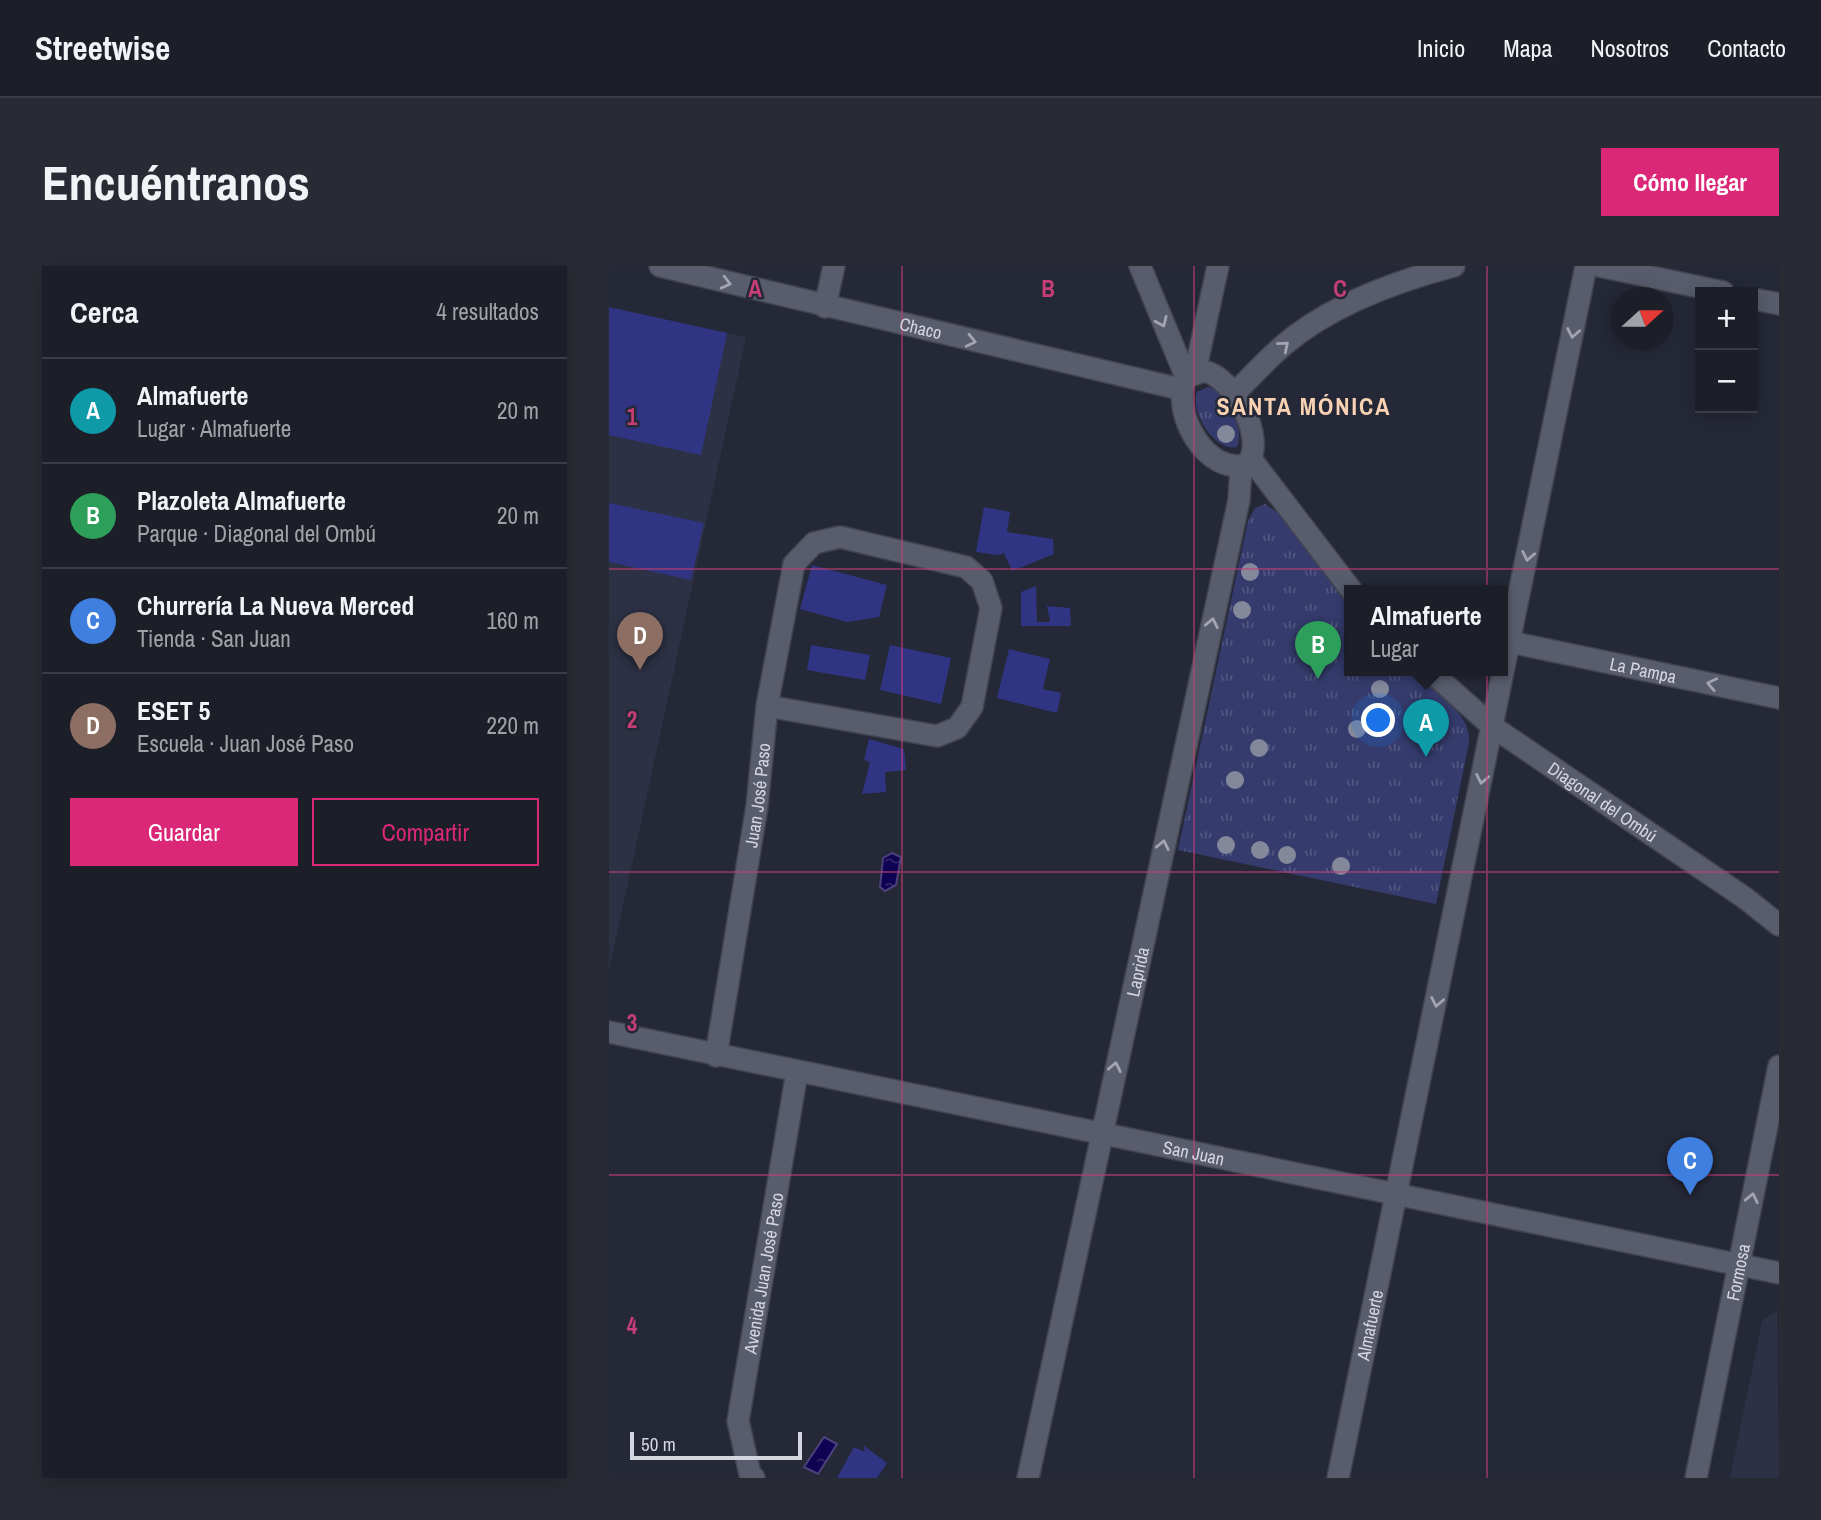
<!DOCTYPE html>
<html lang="es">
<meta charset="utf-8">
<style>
body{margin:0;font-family:"Archivo Narrow",sans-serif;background:#292b34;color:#f1f3f6}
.controls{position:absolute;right:21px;top:21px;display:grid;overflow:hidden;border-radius:0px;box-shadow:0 4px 18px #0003}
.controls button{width:63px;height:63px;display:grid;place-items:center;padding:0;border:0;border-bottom:2px solid #3a3c45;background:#1c1e28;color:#f1f3f6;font:35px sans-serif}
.compass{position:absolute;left:1002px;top:21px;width:63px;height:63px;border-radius:50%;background:#1c1e28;box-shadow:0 4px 18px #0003;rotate:69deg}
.scale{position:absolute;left:21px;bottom:18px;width:172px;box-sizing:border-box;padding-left:7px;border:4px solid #d4d6df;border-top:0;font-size:19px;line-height:24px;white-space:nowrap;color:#d4d6df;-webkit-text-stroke:5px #252836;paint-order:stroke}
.you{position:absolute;left:770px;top:455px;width:24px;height:24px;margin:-18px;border:5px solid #fff;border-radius:50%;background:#1a73e8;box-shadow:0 0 0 10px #1a73e833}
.badge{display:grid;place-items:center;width:46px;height:46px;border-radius:50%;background:#db2777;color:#fff;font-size:23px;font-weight:700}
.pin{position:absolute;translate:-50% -58px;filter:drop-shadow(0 2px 4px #0008)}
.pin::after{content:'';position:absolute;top:37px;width:24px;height:21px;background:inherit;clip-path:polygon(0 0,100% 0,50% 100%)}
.popup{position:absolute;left:735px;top:319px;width:164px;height:91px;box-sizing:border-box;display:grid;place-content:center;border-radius:0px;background:#1c1e28;filter:drop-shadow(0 2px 5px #0005);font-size:23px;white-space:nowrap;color:#a0a2a8}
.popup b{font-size:26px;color:#f1f3f6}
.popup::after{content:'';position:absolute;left:50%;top:100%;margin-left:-14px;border:14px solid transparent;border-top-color:#1c1e28}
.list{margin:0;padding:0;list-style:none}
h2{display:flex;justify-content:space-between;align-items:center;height:91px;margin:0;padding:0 28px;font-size:30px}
h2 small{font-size:23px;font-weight:400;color:#a0a2a8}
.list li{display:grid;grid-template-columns:46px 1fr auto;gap:21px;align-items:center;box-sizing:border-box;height:105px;padding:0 28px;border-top:2px solid #3a3c45}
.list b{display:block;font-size:26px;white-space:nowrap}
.list p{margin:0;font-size:23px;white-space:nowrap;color:#a0a2a8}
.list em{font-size:23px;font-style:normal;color:#a0a2a8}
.actions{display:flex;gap:14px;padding:21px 28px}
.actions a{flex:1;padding:16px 0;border:2px solid #db2777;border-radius:0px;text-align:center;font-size:24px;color:#db2777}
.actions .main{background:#db2777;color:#fff}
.map{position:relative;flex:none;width:1170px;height:1212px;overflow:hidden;border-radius:0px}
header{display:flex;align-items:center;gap:42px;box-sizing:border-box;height:98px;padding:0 35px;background:#1c1e28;border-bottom:2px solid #3a3c45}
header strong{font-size:33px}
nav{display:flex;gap:38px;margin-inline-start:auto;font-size:24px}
.intro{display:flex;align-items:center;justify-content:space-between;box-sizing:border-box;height:168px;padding:0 42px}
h1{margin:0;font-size:49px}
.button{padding:18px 32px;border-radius:0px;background:#db2777;color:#fff;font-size:24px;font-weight:700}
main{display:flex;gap:42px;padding:0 42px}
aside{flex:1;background:#1c1e28;border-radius:0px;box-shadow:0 4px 18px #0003}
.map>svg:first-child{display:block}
</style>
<header>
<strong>Streetwise</strong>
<nav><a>Inicio</a><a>Mapa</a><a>Nosotros</a><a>Contacto</a></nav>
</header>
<div class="intro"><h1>Encuéntranos</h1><a class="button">Cómo llegar</a></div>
<main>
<aside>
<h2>Cerca<small>4 resultados</small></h2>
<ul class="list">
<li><span class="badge" style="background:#0f9aa8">A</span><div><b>Almafuerte</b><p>Lugar · Almafuerte</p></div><em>20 m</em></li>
<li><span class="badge" style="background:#2e9e5b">B</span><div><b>Plazoleta Almafuerte</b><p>Parque · Diagonal del Ombú</p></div><em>20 m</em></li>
<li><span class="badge" style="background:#3f7fe0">C</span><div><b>Churrería La Nueva Merced</b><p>Tienda · San Juan</p></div><em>160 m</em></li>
<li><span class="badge" style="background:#8d6e63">D</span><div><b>ESET 5</b><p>Escuela · Juan José Paso</p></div><em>220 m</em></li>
</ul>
<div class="actions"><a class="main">Guardar</a><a>Compartir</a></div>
</aside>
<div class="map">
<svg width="1170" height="1212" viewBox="0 0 1170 1212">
<defs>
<pattern id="grass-tufts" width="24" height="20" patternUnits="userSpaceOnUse" patternTransform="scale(1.75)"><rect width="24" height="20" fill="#353c6d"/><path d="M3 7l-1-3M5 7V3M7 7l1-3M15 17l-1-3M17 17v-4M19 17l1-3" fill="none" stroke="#515781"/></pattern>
<pattern id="water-ripples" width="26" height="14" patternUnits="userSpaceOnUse" patternTransform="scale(1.75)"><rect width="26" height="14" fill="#100252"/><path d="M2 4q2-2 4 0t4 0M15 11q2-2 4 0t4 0" fill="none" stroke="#32266a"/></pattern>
</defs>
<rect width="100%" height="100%" fill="#252836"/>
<g fill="#2d3145">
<path d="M86,60L137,71L0,705V169L58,181Z"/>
<path d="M1168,1044L1170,1212H1121L1153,1055Z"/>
</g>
<g fill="url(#grass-tufts)">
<path d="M599,121C619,126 636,163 628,181C605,186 581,146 588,126Z"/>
<path d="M656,238L672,249L740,336V405H805C824,424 863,447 860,477L827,638L569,584L639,255L646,242Z"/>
</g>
<g fill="url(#water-ripples)" stroke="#4b427c" stroke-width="2">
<path d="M283,587L292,591L287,619L276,625L271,621L274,592Z"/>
<path d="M215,1171L228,1178L209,1208L195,1201Z"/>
</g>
<g fill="#303583">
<path d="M0,41L118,67L92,189L0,169Z"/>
<path d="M0,237L95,257L82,314L0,296Z"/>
<path d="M375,241L401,246L398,266L444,273L445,288L403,305L395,287L389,289L367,286Z"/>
<path d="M203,299L278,319L270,351L238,356L191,343Z"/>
<path d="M427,320L428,356H441L438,340L461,342L462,360H412V326Z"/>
<path d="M202,379L261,389L256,414L198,404Z"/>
<path d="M281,379L342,392L332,438L271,424Z"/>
<path d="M400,383L441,393L434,423L452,427L448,447L388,432Z"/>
<path d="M260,473L295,483L297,504L276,506L277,526L253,528L261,496L255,494Z"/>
<path d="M254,1179L278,1197L268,1212H228L245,1181L256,1186Z"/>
</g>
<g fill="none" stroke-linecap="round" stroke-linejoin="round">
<defs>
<g id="minor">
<path id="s1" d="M51,0L571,123"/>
<path d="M531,0L577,111"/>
<path d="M990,0L1114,26"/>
<path d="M1144,33L1170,38"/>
<path d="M216,41L225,0"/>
<path d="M595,105C623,110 659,173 638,198C598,211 561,146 577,111Z"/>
<path d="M586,106L609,0"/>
<path d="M626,127C642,111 658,93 676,78C721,40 788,15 845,0"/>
<path d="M642,193L743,325"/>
<path id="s2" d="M901,376L1170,432"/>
<path id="s3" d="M821,405L884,461L1136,632L1170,659"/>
<path id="s4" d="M0,766L1170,1007"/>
<path id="s5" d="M107,790L148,540L158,440L185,298L205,277L231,271L357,301L373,315L382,342L363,441L348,462L328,470L158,440"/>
<path id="s6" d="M145,1212L141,1208L129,1155L188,806"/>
<path id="s7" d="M419,1212L630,234L632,200"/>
<path id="s8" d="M729,1212L977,0"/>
<path id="s9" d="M1087,1212L1170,800"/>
</g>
</defs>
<use href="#minor" stroke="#42444f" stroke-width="24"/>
<use href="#minor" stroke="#585c6c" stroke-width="21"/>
</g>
<g fill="#84889b">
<circle cx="617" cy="168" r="9"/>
<circle cx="641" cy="306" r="9"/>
<circle cx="633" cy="344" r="9"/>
<circle cx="771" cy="423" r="9"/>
<circle cx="748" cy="463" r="9"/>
<circle cx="650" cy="482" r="9"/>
<circle cx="626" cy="514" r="9"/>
<circle cx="617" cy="579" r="9"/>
<circle cx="651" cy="584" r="9"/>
<circle cx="678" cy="589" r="9"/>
<circle cx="732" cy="600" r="9"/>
</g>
<defs><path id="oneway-chevron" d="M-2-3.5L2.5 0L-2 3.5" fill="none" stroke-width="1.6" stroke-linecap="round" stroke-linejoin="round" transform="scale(1.75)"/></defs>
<g stroke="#a2a5b1">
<use href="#oneway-chevron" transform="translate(117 17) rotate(14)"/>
<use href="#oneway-chevron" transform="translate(553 56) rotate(66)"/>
<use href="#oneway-chevron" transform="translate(964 67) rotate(101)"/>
<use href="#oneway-chevron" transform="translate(362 75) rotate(13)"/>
<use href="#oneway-chevron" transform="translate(675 80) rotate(-40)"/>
<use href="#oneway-chevron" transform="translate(919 290) rotate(101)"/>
<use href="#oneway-chevron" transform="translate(603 357) rotate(-78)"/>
<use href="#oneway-chevron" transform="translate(1103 418) rotate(-168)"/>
<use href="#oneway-chevron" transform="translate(873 513) rotate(101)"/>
<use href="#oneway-chevron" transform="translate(554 579) rotate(-78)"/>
<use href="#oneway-chevron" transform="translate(828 736) rotate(101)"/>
<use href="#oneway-chevron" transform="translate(506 801) rotate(-78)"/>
<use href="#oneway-chevron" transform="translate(1143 932) rotate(-78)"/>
</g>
<path fill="none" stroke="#c63e75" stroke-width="2" stroke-opacity="0.55" d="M293,0V1212M585,0V1212M878,0V1212M0,303H1170M0,606H1170M0,909H1170"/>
<g text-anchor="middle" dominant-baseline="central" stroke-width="5" stroke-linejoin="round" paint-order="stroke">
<g font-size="18" fill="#d4d6df" stroke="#252836">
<text stroke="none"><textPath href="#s1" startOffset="268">Chaco</textPath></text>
<text stroke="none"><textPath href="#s2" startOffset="136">La Pampa</textPath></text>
<text stroke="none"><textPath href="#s5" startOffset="264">Juan José Paso</textPath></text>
<text stroke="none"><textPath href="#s3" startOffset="217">Diagonal del Ombú</textPath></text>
<text stroke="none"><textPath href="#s7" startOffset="518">Laprida</textPath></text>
<text stroke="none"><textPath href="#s4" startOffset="597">San Juan</textPath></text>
<text stroke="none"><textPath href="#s9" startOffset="210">Formosa</textPath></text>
<text stroke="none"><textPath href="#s6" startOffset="210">Avenida Juan José Paso</textPath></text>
<text stroke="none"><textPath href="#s8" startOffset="156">Almafuerte</textPath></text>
</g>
<g font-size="24" font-weight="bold" letter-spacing="2" fill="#f8d2b3" stroke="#252836">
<text x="695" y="140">SANTA MÓNICA</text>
</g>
</g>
<g font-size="23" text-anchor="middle" font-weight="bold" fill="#c63e75" stroke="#252836" stroke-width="5" stroke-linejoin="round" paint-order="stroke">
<text x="146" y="31">A</text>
<text x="439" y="31">B</text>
<text x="731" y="31">C</text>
<text x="23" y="159">1</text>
<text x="23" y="462">2</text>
<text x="23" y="765">3</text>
<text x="23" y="1068">4</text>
</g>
</svg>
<div class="controls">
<button>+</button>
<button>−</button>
</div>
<svg class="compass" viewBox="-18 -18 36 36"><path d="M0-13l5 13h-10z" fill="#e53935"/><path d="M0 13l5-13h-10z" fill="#a0a2a8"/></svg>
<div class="scale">50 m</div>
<div class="you"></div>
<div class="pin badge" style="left:817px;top:491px;background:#0f9aa8">A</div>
<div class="popup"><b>Almafuerte</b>Lugar</div>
<div class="pin badge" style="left:709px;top:413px;background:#2e9e5b">B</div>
<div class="pin badge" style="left:1081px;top:929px;background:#3f7fe0">C</div>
<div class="pin badge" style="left:31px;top:404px;background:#8d6e63">D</div>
</div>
</main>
